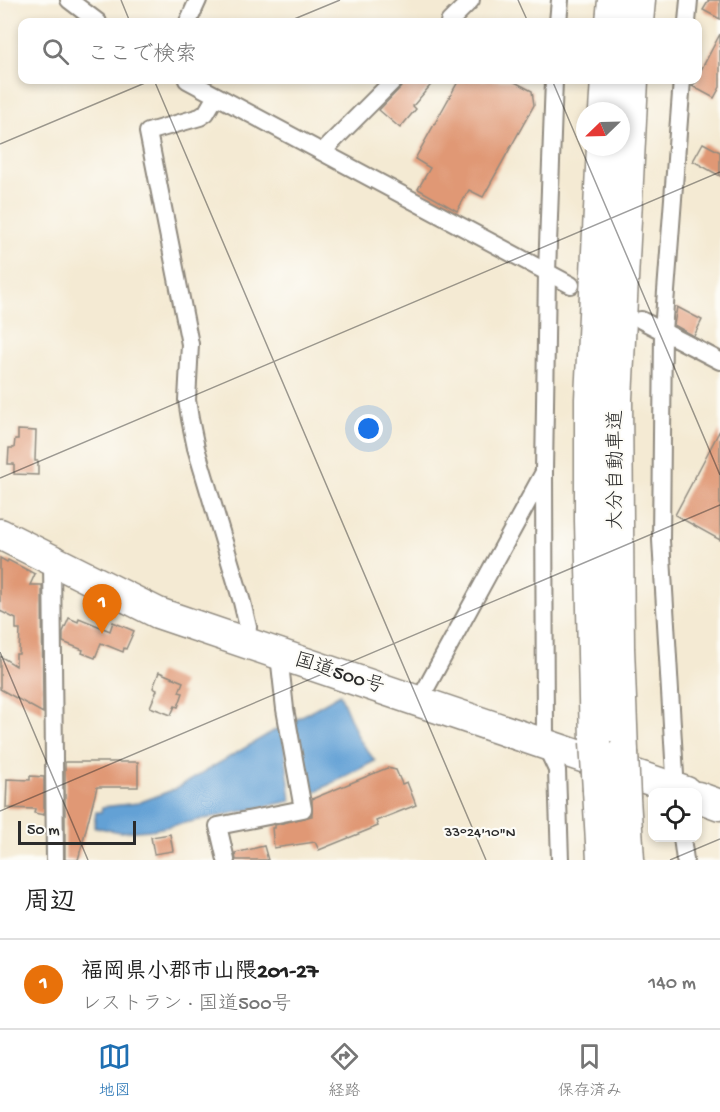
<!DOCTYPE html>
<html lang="ja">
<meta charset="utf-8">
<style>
body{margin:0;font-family:"Gochi Hand","Klee One",sans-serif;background:#f6f6f6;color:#222}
.controls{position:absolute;right:18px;bottom:18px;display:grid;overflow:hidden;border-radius:12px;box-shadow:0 3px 9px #0003}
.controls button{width:54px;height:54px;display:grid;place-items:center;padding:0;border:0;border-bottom:2px solid #e0e0e0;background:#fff;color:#222;font:30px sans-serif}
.compass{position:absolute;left:576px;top:102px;width:54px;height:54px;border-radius:50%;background:#fff;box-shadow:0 3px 9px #0003;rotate:247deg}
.scale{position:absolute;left:18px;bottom:15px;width:118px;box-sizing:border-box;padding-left:6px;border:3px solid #2b2b2b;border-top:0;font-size:16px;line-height:21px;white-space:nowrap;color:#2b2b2b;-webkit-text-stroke:4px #fdfcf7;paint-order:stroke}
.you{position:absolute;left:369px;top:429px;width:21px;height:21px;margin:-15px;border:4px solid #fff;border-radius:50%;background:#1a73e8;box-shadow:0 0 0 9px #1a73e833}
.badge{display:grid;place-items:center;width:39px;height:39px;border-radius:50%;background:#1f6fb2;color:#fff;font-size:20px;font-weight:700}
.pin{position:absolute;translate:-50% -50px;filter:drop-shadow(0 2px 3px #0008)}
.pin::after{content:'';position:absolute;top:32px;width:21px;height:18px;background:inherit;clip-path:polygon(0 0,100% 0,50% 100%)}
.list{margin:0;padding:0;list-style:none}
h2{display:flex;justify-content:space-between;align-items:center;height:78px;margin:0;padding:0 24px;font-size:26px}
h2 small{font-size:20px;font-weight:400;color:#767676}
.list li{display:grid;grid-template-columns:39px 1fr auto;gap:18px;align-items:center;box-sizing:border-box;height:90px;padding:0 24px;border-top:2px solid #e0e0e0}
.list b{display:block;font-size:22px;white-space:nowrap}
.list p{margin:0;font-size:20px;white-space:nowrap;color:#767676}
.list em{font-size:20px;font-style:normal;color:#767676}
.icon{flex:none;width:33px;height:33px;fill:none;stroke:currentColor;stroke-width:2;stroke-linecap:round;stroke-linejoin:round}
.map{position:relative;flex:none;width:720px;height:860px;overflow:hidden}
.search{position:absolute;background:#fff;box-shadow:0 3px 9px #0003;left:18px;right:18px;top:18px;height:66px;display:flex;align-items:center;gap:15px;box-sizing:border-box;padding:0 21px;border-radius:12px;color:#767676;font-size:22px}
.sheet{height:168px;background:#fff}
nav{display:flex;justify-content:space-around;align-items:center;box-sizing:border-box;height:84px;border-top:2px solid #e0e0e0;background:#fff;font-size:16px;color:#767676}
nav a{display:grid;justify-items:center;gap:3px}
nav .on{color:#1f6fb2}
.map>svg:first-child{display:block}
</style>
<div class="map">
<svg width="720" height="860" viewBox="0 0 720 860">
<rect width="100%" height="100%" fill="#fdfcf7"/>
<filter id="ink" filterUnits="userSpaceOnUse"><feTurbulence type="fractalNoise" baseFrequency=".0167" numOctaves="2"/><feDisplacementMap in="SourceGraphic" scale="12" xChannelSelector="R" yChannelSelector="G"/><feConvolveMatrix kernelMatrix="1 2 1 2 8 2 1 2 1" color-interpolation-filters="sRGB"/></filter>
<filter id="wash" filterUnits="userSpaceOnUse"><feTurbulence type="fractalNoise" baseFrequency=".008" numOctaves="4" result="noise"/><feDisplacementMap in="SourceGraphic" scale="24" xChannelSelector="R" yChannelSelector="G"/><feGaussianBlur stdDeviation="1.35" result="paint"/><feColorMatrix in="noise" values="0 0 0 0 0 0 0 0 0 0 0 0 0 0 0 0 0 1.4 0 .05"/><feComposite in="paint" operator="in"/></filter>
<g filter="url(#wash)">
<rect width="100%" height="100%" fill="#f4ead3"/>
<g fill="#63a1d5" stroke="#476680" stroke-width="1.5">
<path d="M340,694L359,739L375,761L311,794L307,793L295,720Z"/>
<path d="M282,726L291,801L151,830L120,832L94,827L96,812H101L102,807L138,803L175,789Z"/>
</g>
<g id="blocks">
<g fill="#e09874">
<path d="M709,0H720V19L703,10Z"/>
<path d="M720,34V87L714,98L692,86L698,80V76Z"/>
<path d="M405,80H435L413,106L416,109L400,128L379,110L401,87Z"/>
<path d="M459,80H511L532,91L534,105L483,197L469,190L457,211L418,189L430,168L415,159Z"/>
<path d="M703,143L720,152V176L693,161Z"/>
<path d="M677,307L702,320L694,336L674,325Z"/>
<path d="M18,430L36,431L35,461H38V475L14,474V464H8L9,448H14L15,439H18Z"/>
<path d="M720,430V540L675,515Z"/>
<path d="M0,558L7,562L8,560L35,574L30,585H42L43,713L0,689V656L16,666V654H19L20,629H16V619L0,611Z"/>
<path d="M69,618L78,622L79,618L110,631L113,622L134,631L126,649L124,648L123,652L101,643L95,658L82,653L83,650L63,642V632Z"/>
<path d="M159,672L183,682L179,692L183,693L178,707L175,706L171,715L150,707L157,690L153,688Z"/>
<path d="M65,762H138V787H97L78,860H65Z"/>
<path d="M387,768L396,770L402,784L407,782L416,805L376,821L378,826L319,850L315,842L274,848L272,828H275V825L312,816V799Z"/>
<path d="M30,776L44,777V815L34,813L35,809L6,808L7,779L30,780Z"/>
<path d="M170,834L173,851L154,854L151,837Z"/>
<path d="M264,846L268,860H236L235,853Z"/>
</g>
</g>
</g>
<g filter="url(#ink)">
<use href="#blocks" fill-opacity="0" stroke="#908a7f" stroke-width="1.5"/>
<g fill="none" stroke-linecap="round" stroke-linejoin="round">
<defs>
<g id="street">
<path d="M69,0L98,22"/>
<path d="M188,22L198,0"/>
<path d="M449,22L471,0"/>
<path d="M558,22L560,0"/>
<path d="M687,22L689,0"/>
<path d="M187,80L571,285"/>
<path d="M554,80L547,272L544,472L545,744L557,770L560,860"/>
<path d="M216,96L206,113L200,117L148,132L190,344L187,400L190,419L196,448L242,602L248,627L244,643"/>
<path d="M323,151L394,80"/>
<path d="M641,320L720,361"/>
<path d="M52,559L55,860"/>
<path d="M419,701L544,472"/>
<path d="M676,792L661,540L663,331L682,80"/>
<path d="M682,838L685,860"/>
<path d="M226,860L218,826L303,809L285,709L279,655"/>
</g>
<g id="highway">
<path d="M611,22L613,0"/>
<path d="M638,22L640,0"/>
<path d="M604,111L606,80"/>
<path d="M0,534L158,613L686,792"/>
<path d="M595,742L590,521V399L602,147"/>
<path d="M623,752L619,648L617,399L633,80"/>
<path d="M598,790L602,860"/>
<path d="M698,797L720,805"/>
<path d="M625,798L629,860"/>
</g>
</defs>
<use href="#street" stroke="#908a7f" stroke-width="20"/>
<use href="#highway" stroke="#908a7f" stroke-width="33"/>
<use href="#street" stroke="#fff" stroke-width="16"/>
<use href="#highway" stroke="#fff" stroke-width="30"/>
<defs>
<g id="highway-bridge">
<path d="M595,742L598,790"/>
<path d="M623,752L625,798"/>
</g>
</defs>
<use href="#highway-bridge" stroke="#908a7f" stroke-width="33" stroke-linecap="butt"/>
<use href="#highway-bridge" stroke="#fff" stroke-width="30"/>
</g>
</g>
<path fill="none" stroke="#2b2b2b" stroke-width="1.5" stroke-opacity="0.45" d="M121,0L130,22M518,0L528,22M287,22L340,0M154,80L486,860M552,80L720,475M0,144L152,80M0,478L720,172M0,652L88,860M0,811L720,505M670,860L720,839"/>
<g text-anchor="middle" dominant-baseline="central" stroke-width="4.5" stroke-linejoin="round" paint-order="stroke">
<g font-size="20" fill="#2b2b2b" stroke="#fdfcf7">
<text transform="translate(617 470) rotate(-90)">大分自動車道</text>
<text transform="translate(339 675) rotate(18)">国道500号</text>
</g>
</g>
<g font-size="15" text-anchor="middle" fill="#2b2b2b" stroke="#fdfcf7" stroke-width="4.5" stroke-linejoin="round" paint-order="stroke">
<text x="480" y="836">33°24'10"N</text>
</g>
</svg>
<div class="controls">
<button><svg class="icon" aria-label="locate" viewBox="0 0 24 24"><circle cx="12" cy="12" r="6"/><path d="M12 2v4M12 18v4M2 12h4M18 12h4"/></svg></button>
</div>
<svg class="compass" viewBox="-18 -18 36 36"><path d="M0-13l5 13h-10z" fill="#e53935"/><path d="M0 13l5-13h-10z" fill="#767676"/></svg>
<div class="scale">50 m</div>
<div class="you"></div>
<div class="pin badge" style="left:102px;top:634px;background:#e8710a">1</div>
<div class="search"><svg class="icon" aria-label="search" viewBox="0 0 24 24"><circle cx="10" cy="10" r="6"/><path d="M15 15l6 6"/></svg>ここで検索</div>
</div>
<section class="sheet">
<h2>周辺<small></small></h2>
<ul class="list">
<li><span class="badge" style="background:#e8710a">1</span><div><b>福岡県小郡市山隈201-27</b><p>レストラン · 国道500号</p></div><em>140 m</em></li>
</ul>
</section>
<nav>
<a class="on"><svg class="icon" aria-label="map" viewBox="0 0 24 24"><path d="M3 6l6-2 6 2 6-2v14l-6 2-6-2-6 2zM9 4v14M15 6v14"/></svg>地図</a>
<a><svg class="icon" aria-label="directions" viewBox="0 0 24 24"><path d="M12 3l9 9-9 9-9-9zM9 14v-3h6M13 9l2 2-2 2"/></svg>経路</a>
<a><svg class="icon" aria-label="saved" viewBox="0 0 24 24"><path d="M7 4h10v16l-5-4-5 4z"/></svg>保存済み</a>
</nav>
